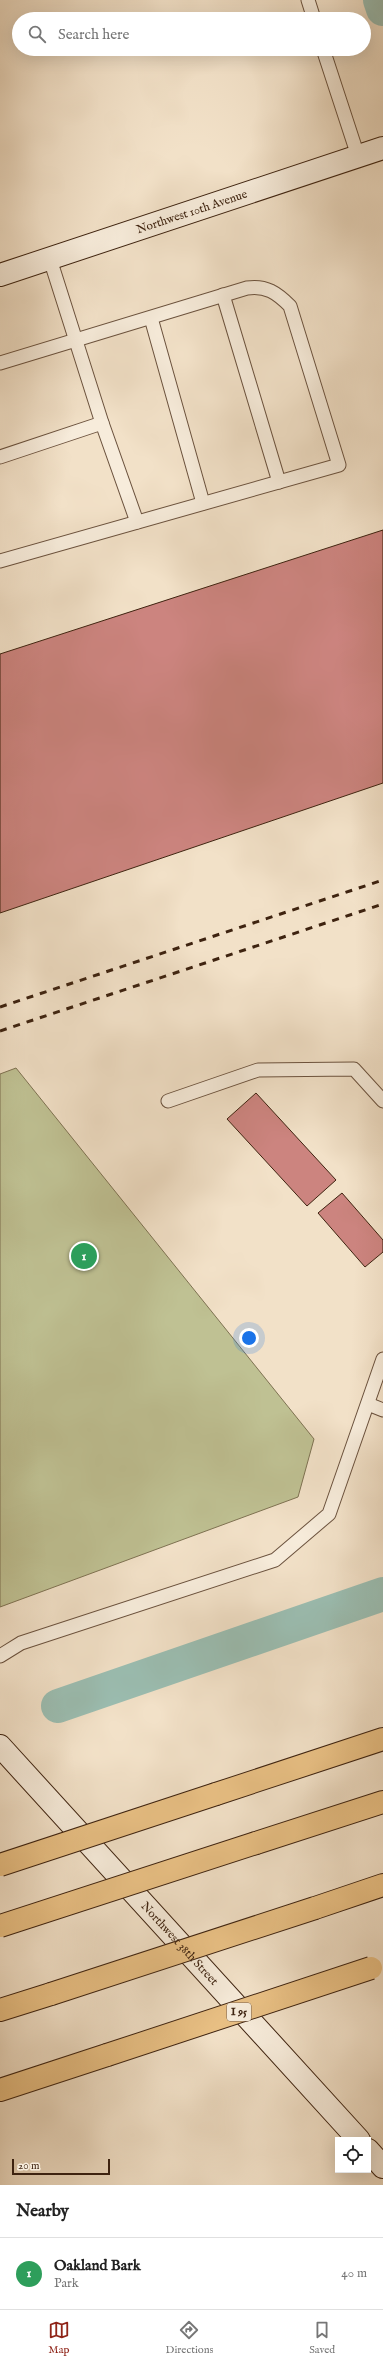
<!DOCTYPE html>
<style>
body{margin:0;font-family:"IM FELL English",serif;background:#f6f6f6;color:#222}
.controls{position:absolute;right:12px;bottom:12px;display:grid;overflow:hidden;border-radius:0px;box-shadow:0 4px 16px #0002}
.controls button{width:36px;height:36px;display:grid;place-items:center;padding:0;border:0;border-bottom:1px solid #e0e0e0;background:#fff;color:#222;font:20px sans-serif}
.scale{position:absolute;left:12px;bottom:10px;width:98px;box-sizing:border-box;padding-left:4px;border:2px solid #3e2310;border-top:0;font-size:11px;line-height:14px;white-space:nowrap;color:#3e2310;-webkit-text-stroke:3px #f7ecdb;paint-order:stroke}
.you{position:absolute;left:249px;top:1338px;width:14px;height:14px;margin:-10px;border:3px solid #fff;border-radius:50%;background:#1a73e8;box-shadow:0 0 0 6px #1a73e833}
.badge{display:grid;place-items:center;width:26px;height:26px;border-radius:50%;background:#8f2418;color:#fff;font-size:13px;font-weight:700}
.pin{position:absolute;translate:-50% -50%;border:2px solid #fff;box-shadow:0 1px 4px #0006}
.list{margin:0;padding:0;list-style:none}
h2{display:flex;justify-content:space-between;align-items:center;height:52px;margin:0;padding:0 16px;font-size:17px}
h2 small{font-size:13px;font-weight:400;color:#767676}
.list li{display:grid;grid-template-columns:26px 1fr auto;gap:12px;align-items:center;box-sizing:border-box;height:72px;padding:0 16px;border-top:1px solid #e0e0e0}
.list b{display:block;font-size:15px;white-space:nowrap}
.list p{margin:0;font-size:13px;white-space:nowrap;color:#767676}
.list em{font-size:13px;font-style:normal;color:#767676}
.icon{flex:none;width:22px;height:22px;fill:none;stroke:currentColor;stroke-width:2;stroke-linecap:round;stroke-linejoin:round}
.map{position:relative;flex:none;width:383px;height:2185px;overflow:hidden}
.search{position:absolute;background:#fff;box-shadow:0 4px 16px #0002;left:12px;right:12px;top:12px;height:44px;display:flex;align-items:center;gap:10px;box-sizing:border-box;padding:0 14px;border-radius:22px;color:#767676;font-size:15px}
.sheet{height:124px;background:#fff}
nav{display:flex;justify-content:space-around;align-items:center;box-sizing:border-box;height:56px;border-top:1px solid #e0e0e0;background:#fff;font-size:11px;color:#767676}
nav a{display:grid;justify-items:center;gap:2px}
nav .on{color:#8f2418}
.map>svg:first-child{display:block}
</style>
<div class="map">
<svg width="383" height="2185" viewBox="0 0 383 2185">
<rect width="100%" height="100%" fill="#f2e1c8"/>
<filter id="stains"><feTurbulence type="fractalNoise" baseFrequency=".005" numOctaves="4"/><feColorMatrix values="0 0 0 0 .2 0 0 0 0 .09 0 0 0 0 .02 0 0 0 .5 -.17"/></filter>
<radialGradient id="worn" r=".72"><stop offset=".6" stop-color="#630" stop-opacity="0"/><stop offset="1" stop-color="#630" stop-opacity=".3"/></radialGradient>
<path fill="#bfc193" stroke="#7e7252" d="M16,1068L314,1439L298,1497L0,1607V1074Z"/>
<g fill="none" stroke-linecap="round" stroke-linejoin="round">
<g stroke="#9bbeb2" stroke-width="34">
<path d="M380,0L383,9"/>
<path d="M58,1706L383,1594"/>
</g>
</g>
<g fill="#cc847f" stroke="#3e2310">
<path d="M383,530V783L0,913V654Z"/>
<path d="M256,1093L336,1180L307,1206L227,1119Z"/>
<path d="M342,1193L383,1240V1252L365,1267L318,1213Z"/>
</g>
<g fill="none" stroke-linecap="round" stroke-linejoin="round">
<defs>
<g id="lane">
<path d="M308,0L314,19"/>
<path d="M323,49L358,156"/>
<path d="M50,259L102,423L137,522"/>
<path d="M223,295L279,482"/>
<path d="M151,318L203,503"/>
<path d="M0,363L247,288C266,285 277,293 290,306L339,465L0,561"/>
<path d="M0,457L102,423"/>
<path d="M168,1101L258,1070L354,1069L383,1101"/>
<path d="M368,1404L383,1410"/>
<path d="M0,1656L21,1643L275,1560L329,1514L383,1359"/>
</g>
<g id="secondary">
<path id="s1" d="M0,275L383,148"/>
<path id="s2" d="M0,1746L359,2140"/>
<path d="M368,2150L383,2167"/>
</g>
<g id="highway">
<path d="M216,1794L383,1739"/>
<path d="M256,1843L383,1802"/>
<path d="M315,1908L383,1885"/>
<path d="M0,2010L51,1994"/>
<path d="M0,2090L107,2055"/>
</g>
</defs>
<use href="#lane" stroke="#6b523e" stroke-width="15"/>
<use href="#secondary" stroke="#3e2310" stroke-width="24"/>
<use href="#highway" stroke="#3e2310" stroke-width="24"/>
<use href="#lane" stroke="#f7ecdb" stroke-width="13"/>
<use href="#secondary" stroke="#f7ecdb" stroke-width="22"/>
<use href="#highway" stroke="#e9c084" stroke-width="22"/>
<g stroke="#3e2310" stroke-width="3" stroke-dasharray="7 7" stroke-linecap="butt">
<path d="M0,1007L383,880"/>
<path d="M0,1031L383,904"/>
</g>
<defs>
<g id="highway-bridge">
<path d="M0,1865L216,1794"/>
<path d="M0,1926L256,1843"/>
<path d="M51,1994L315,1908"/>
<path d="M107,2055L371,1968"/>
</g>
</defs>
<use href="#highway-bridge" stroke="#3e2310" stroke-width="24" stroke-linecap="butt"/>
<use href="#highway-bridge" stroke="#e9c084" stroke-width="22"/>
</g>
<g text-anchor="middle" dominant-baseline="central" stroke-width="3" stroke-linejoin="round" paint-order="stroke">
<rect fill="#f7ecdb" stroke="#765f4d" stroke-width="1" x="227" y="2003" width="24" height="18" rx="3"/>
<g font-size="11" font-weight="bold" fill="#3e2310">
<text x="239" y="2012">I 95</text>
</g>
<g font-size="12" fill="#3e2310" stroke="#f7ecdb">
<text stroke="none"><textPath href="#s1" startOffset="202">Northwest 10th Avenue</textPath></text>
<text stroke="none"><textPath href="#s2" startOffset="267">Northwest 38th Street</textPath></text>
</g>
</g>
<rect width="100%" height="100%" filter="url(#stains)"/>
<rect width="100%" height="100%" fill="url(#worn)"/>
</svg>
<div class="controls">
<button><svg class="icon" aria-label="locate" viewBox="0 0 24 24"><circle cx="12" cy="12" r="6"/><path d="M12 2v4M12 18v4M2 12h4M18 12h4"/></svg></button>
</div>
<div class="scale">20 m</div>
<div class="you"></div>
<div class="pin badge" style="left:84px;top:1256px;background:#2e9e5b">1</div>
<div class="search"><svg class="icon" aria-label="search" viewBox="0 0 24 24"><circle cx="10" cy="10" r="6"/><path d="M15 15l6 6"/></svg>Search here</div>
</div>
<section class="sheet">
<h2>Nearby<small></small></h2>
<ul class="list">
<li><span class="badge" style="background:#2e9e5b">1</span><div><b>Oakland Bark</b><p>Park</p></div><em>40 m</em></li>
</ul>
</section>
<nav>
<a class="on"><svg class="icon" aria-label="map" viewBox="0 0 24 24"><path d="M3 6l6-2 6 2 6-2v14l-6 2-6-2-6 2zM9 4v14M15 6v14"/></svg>Map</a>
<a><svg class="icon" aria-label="directions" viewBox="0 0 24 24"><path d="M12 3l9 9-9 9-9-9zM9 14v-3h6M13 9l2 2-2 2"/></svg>Directions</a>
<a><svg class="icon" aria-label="saved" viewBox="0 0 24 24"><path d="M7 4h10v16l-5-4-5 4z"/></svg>Saved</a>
</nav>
